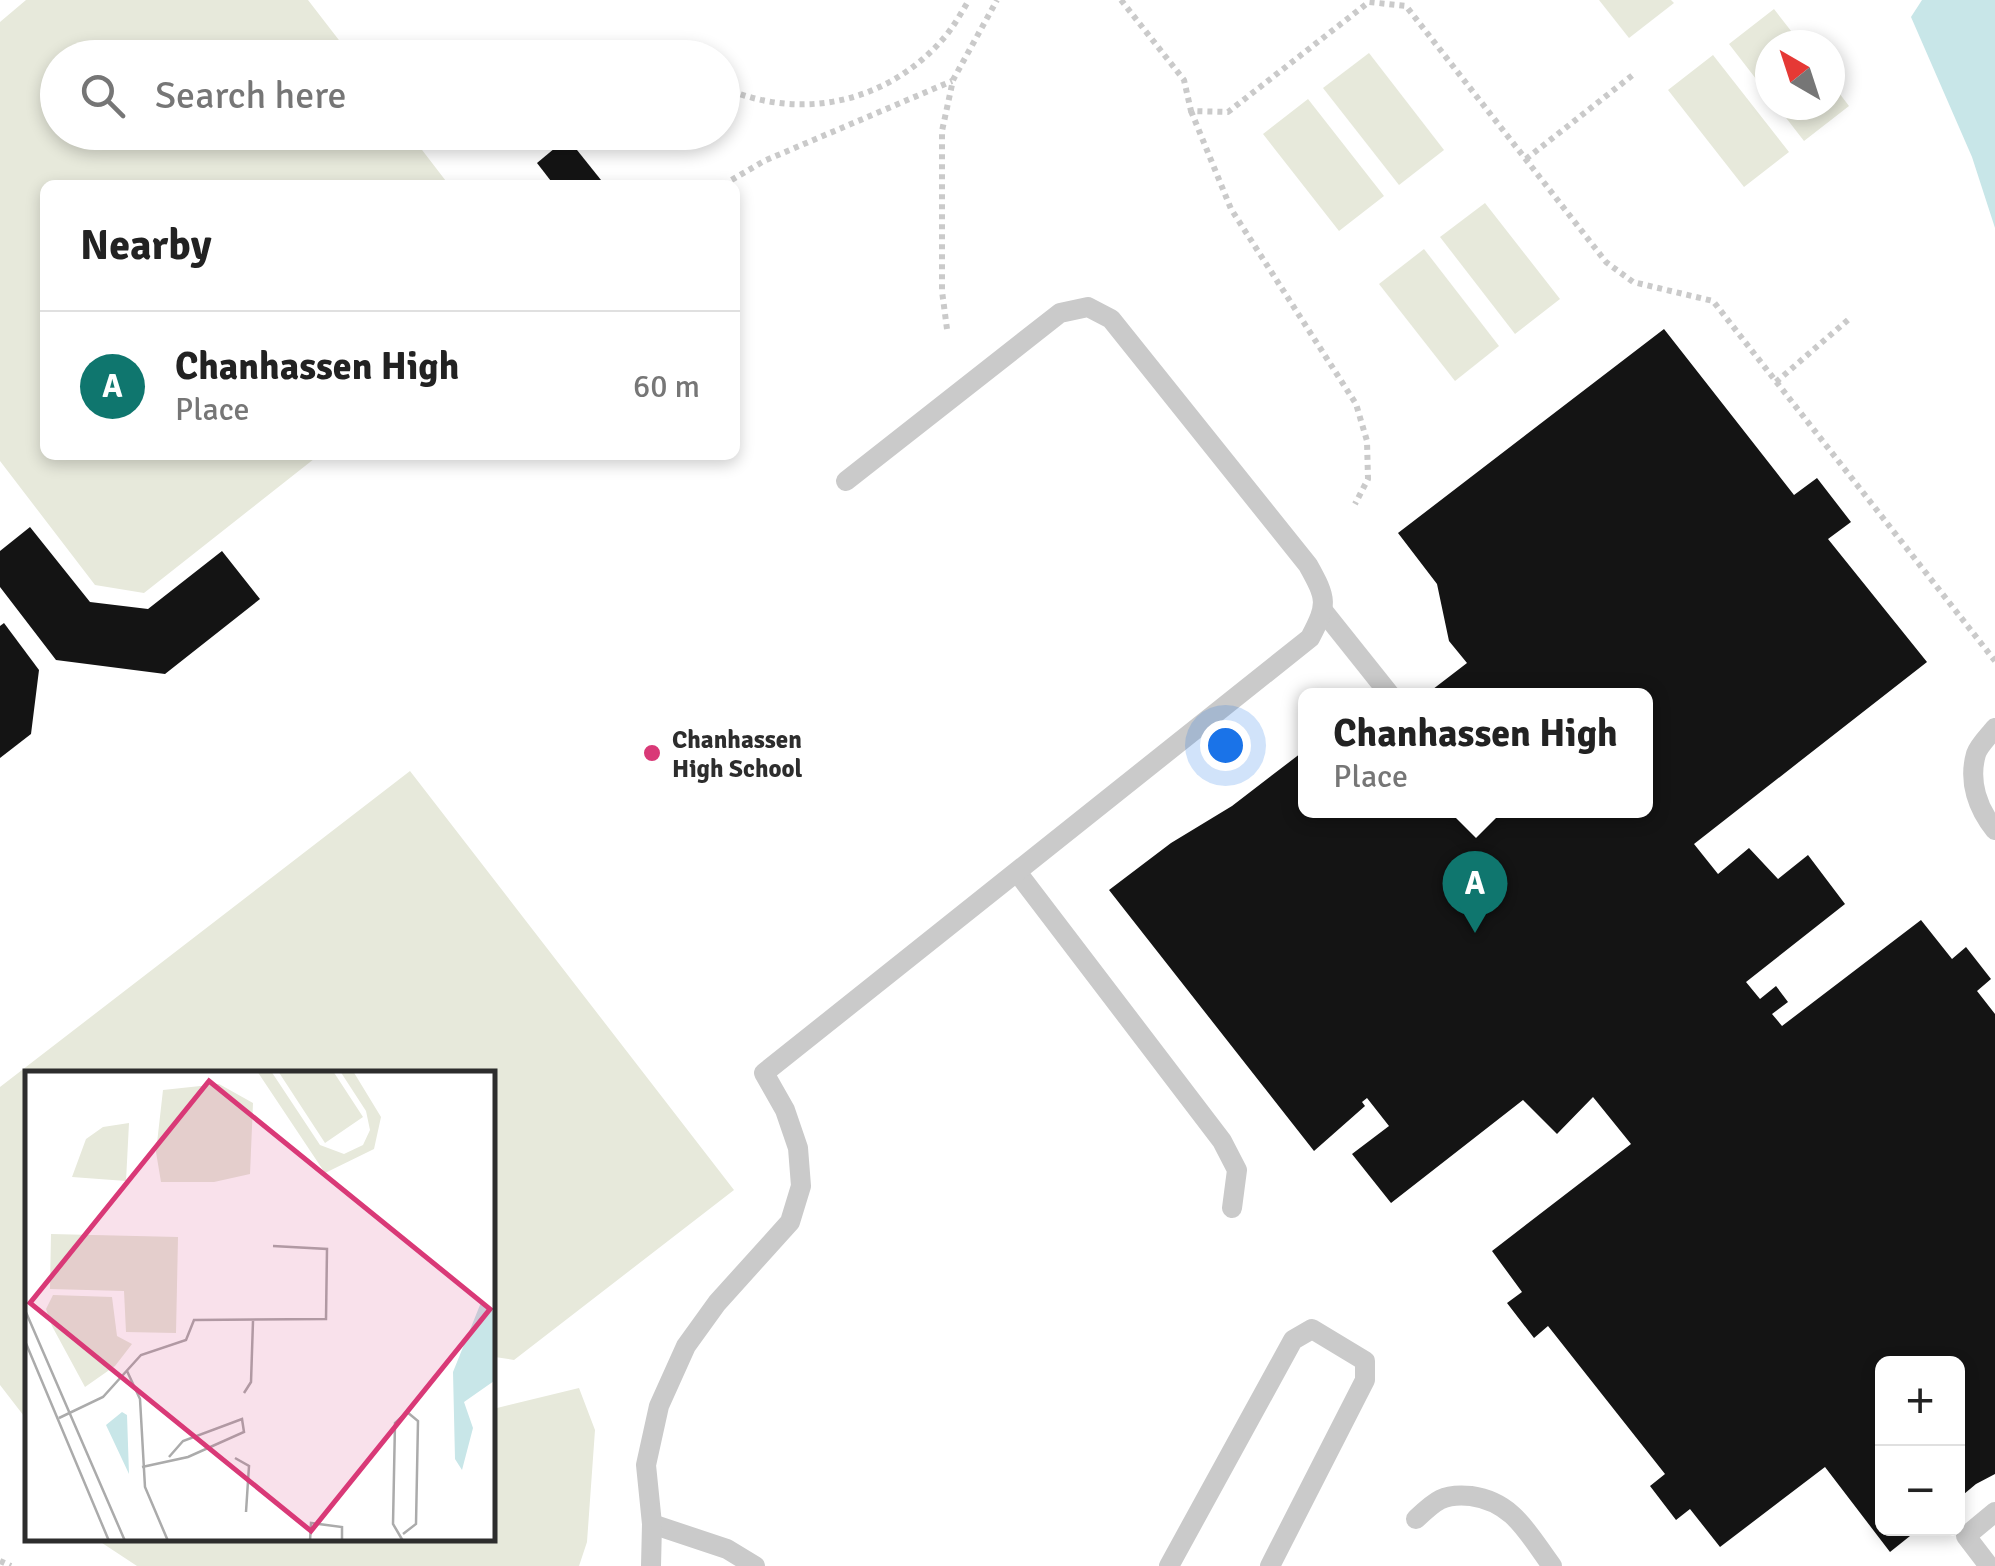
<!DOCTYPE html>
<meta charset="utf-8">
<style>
body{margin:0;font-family:Signika,sans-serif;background:#f2f2f2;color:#222}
.controls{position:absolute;right:30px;bottom:30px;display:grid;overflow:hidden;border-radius:15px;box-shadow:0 5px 15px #0003}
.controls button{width:90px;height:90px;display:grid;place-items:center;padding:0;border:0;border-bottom:2px solid #e0e0e0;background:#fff;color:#222;font:50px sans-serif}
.compass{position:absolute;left:1755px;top:30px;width:90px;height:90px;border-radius:50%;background:#fff;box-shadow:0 5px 15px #0003;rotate:321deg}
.you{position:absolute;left:1225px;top:745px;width:35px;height:35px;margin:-25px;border:8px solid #fff;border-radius:50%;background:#1a73e8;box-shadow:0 0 0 15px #1a73e833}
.badge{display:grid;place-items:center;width:65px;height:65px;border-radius:50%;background:#0f766e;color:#fff;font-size:32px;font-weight:700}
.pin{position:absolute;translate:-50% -82px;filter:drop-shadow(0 2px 5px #0008)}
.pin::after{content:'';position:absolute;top:52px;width:35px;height:30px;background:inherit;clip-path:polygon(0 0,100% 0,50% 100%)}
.popup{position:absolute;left:1298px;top:688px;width:355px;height:130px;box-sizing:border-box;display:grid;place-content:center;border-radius:15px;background:#fff;filter:drop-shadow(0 2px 8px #0005);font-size:32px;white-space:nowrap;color:#767676}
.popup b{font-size:38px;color:#222}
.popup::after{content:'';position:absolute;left:50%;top:100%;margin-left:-20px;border:20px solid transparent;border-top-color:#fff}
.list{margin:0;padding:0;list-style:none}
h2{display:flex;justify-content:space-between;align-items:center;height:130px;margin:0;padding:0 40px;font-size:42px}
h2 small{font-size:32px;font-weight:400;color:#767676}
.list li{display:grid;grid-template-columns:65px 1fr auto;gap:30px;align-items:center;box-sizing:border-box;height:150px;padding:0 40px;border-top:2px solid #e0e0e0}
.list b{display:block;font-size:38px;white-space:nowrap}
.list p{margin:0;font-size:32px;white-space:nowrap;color:#767676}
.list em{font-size:32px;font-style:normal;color:#767676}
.icon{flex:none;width:55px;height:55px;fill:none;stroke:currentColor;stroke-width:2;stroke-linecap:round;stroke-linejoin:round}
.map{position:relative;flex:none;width:1995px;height:1566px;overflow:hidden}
.search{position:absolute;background:#fff;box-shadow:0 5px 15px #0003;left:40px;top:40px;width:700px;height:110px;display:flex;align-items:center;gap:25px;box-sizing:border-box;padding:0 35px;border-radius:55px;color:#767676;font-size:38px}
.panel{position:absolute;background:#fff;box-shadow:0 5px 15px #0003;left:40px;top:180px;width:700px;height:280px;border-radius:15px}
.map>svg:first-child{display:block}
</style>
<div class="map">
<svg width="1995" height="1566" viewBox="0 0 1995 1566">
<rect width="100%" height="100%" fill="#fff"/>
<g fill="#e7e9db">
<path d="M26,0H308L352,57L58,58V132L409,133L449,185H45V455H319L144,593L95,585L0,461V22Z"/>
<path d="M1599,0H1671L1674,3L1629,38Z"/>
<path d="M1774,9L1802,45H1770V97L1729,44Z"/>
<path d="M1369,53L1444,150L1399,185L1323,88Z"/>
<path d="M1713,55L1789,152L1744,187L1668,90Z"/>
<path d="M1830,81L1849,106L1804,141L1776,105H1830Z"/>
<path d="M1308,99L1384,196L1339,231L1263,134Z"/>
<path d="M1485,203L1560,299L1515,334L1440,237Z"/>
<path d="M1424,249L1499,346L1455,381L1379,284Z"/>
<path d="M410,771L734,1190L514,1360L495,1357L493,1353L492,1074H28L27,1420L0,1385V1087Z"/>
<path d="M579,1388L595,1430L587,1542L579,1566H137L96,1539L492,1538L493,1409Z"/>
</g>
<path fill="#c8e6e8" d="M1922,0H1995V228L1972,157L1911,17Z"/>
<g fill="#141414">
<path d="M567,138L577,150L605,185H554L537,163Z"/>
<path d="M1664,329L1794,495L1817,478L1851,522L1828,539L1927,662L1694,844L1718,874L1749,848L1778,879L1808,855L1845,904L1746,982L1760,999L1776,986L1788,1002L1772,1014L1782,1026L1921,920L1952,959L1966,947L1991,979L1977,991L1995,1014V1474L1976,1484L1958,1499V1364H1882V1528H1920L1890,1552L1825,1467L1720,1547L1690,1509L1676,1520L1650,1486L1665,1474L1548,1326L1534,1338L1507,1303L1522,1292L1492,1251L1631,1144L1593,1097L1557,1134L1523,1100L1391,1203L1352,1154L1389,1126L1367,1098L1362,1102L1365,1106L1314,1151L1109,890L1171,843L1232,806L1305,750V810H1645V696H1424L1467,663L1449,641L1437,584L1398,533Z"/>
<path d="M30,527L90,602L148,609L222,551L260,599L165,674L56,660L0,587V551Z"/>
<path d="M4,623L39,670L31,734L0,758V626Z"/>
</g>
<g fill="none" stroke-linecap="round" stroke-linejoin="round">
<g stroke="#cacaca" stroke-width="6" stroke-dasharray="5 5" stroke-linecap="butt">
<path d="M1121,0L1184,80L1191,111L1228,112L1369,2L1406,6L1606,262L1633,282L1713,301L1995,661"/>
<path d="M722,87C800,122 887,103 943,39C953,28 961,13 969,0"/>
<path d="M1191,111L1231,209L1356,404L1367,441L1368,479L1355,504"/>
<path d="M1526,159L1634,74"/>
<path d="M723,185L764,161L952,81"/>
<path d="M947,329L942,291V131L953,80L997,0"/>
<path d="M1776,382L1849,319"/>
<path d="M0,1561L11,1566"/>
</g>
<g stroke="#cacaca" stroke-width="20">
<path d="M1324,612L1391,696"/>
<path d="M1995,728C1989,736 1979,745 1976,754C1968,782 1978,809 1995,830"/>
<path d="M1017,872L1222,1141L1237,1170L1232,1208"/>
<path d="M1416,1519C1435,1501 1443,1493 1471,1496C1514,1502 1528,1534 1552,1566"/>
<path d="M652,1524L727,1549L755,1566"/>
<path d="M651,1566L652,1524L646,1465L659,1406L686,1346L717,1303L790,1222L801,1186L798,1148L785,1110L764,1073L1310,638C1328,604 1327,599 1308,565L1111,319L1088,307L1060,313L846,481"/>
<path d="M1169,1566L1293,1340L1312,1329L1365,1361V1380L1270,1566"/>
<path d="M1989,1566L1966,1536L1995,1512"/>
</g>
</g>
<circle fill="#d93977" stroke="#fff" stroke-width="4" cx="652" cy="753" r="10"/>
<g text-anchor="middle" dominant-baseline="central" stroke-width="10" stroke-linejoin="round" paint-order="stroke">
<g font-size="25" font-weight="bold" fill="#2d2d2d" stroke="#fff" text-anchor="start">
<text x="672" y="739">Chanhassen<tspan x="672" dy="29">High School</tspan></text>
</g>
</g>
<g transform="translate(25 1071)">
<rect width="470" height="470" fill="#fff"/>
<path d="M232,0H246L295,74L319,83L338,74L345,59L341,40L315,0H328L356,46L349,78L300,102ZM253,0H308L338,46L300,72ZM194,13L228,32L225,103L189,111H136L131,81L138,19ZM104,52L101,110L47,106L61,68L78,56ZM26,163L153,166L151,262L101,261L99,220L25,218ZM28,224L87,226L92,265L107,273L90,295L60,316L27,255L21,238Z" fill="#e7e9db"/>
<path d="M457,229L468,240L469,310L439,331L448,357L437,399L430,388L428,301ZM97,341L102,344L104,403L81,354Z" fill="#c8e6e8"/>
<path fill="none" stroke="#ababab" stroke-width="2.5" d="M0,239L100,470M0,270L84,470M102,300L115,328L120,416L143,470M219,322L226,311L228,250M34,347L78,326L116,284L161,269L169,249L301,248L302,178L248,175M210,387L224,395L221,441M117,396L163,386L219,361L217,348L158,370L144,386M378,463L391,453L393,350L382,341L370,352L368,453L378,470M285,470L286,452L317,456V470"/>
<path fill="#d93977" fill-opacity="0.15" stroke="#d93977" stroke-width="5" d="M184,10L465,238L286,460L5,232Z"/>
<rect width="470" height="470" fill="none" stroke="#2d2d2d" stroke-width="5"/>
</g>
</svg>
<div class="controls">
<button>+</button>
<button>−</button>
</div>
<svg class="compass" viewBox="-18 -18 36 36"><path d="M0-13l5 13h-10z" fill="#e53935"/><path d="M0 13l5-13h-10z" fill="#767676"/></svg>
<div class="you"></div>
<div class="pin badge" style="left:1475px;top:933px">A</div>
<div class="popup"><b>Chanhassen High</b>Place</div>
<div class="search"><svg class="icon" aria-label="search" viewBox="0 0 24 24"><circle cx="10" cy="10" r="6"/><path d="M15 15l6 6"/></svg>Search here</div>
<section class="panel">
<h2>Nearby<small></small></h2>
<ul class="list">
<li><span class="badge">A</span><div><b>Chanhassen High</b><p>Place</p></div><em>60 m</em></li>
</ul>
</section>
</div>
